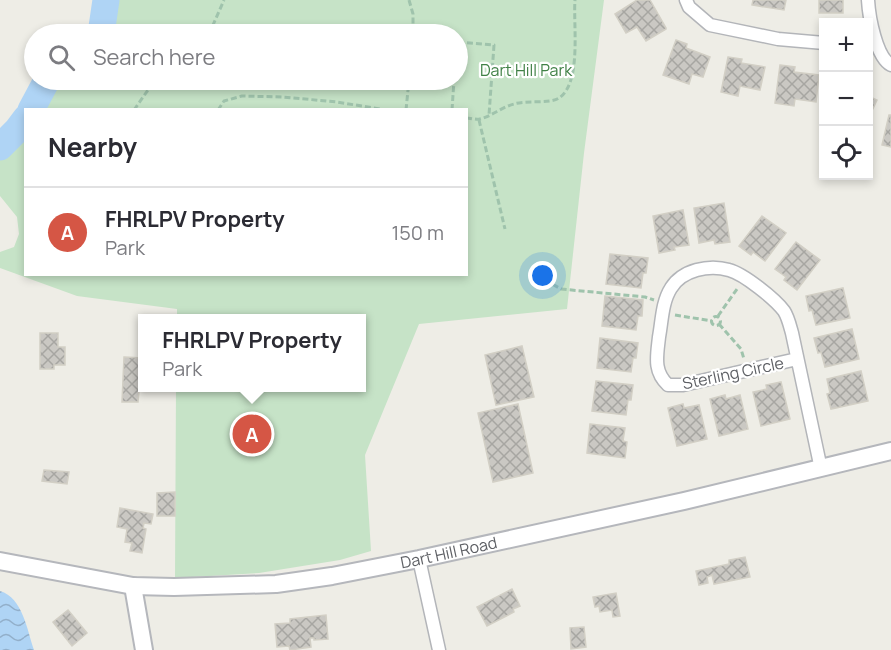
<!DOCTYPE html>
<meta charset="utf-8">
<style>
body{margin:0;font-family:Manrope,sans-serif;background:#f7f7f7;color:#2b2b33}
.controls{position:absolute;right:18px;top:18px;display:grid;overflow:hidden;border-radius:0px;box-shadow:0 3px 9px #0003}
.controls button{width:54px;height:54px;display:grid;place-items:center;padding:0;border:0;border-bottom:2px solid #e1e1e2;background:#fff;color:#2b2b33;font:30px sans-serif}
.you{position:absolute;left:543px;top:276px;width:21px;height:21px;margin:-15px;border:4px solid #fff;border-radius:50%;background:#1a73e8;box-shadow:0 0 0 9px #1a73e833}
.badge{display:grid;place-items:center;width:39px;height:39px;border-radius:50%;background:#d55645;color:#fff;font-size:20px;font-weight:700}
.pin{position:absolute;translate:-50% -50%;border:3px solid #fff;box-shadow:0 2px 6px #0006}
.popup{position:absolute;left:138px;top:314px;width:228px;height:78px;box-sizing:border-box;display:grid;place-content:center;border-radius:0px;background:#fff;filter:drop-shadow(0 2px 4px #0005);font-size:20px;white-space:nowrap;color:#7c7c81}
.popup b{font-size:22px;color:#2b2b33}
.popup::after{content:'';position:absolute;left:50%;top:100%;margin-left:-12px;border:12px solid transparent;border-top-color:#fff}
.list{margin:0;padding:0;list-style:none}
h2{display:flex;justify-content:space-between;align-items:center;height:78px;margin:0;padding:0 24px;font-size:26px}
h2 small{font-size:20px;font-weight:400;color:#7c7c81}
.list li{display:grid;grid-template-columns:39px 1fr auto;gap:18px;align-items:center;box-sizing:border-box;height:90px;padding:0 24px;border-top:2px solid #e1e1e2}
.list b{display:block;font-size:22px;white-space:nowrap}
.list p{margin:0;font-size:20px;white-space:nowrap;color:#7c7c81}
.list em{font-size:20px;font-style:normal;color:#7c7c81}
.icon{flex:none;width:33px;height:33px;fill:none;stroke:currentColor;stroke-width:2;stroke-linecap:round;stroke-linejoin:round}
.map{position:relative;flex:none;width:891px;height:650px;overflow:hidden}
.search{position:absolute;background:#fff;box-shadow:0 3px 9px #0003;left:24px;top:24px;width:444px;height:66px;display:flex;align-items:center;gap:15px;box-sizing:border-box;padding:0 21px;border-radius:33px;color:#7c7c81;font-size:22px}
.panel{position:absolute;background:#fff;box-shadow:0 3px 9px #0003;left:24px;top:108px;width:444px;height:168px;border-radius:0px}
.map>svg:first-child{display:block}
</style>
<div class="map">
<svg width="891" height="650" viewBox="0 0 891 650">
<defs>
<pattern id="water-waves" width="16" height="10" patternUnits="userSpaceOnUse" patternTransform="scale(1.5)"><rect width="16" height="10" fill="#afd4f5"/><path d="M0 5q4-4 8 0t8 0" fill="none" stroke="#92afca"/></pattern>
<pattern id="building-cross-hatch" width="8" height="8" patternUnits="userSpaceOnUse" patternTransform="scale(1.5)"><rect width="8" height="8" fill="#cac8c3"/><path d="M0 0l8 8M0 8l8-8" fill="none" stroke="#a7a6a2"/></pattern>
</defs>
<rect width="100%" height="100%" fill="#eeede6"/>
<path fill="#c6e3c7" d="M106,0H604L584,153L567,309L419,324L365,455L371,551L340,560L259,573L175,578L176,388H362V318H177V309L77,296L0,268V252L14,247L19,234L17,217L0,196V147L17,130L25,118L26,274H466V110L31,109L47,80H458V34H101Z"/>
<path fill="url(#water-waves)" d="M0,591C23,598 27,630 34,650H0Z"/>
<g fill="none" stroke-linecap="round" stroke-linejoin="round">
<g stroke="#afd4f5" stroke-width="27">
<path d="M101,34L106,0"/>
<path d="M31,110L47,80"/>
<path d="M0,147L17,130L26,118"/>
</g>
</g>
<g fill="url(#building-cross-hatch)" stroke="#d2cfc5" stroke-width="1.5">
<path d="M637,0H650L666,28V29L646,41L637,27L626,33L615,14Z"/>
<path d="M753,0H786L784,10L752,5Z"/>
<rect x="819" y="0" width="24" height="13"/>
<path d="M676,40L687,44L686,48L710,57L703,77L692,74L689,84L663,75Z"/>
<path d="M728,57L742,59L741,63L765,67L760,90L740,86L738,96L721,92Z"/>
<path d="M780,65L795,67L794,72L819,75L816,102L795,99L794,106L775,103Z"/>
<path d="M868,96L877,100L868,119Z"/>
<path d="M889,115H891V147L882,145Z"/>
<path d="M724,203L730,242L715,244L714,240L699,243L694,208Z"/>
<path d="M683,210L689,245L674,247L675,250L659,253L653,216Z"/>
<path d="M762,216L786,233L765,261L753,252L751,255L739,246Z"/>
<path d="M796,242L820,260L797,290L784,280L786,277L775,269Z"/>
<path d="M610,254L648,258L646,273H643L641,288L606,284Z"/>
<path d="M843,288L850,318L816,325L812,310L809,311L806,296Z"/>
<path d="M605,296L643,300L642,316H638L636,330L602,326Z"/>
<path d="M852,329L859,359L825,367L821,352L818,353L814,338Z"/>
<path d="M40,333H58V347H65V365H54V369H40Z"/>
<path d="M600,338L638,343L636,358H633L631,372L597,368Z"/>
<path d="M522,346L534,397L496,405L485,355Z"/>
<path d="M124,357L142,358L138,402H122Z"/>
<path d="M861,371L868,401L831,409L827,394L830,393L827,379Z"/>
<path d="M596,381L633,385L631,400H628L626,415L592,411Z"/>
<path d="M781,382L790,419L761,426L753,392L767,389L766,385Z"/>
<path d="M725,395L726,399L740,395L748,429L719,436L710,399Z"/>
<path d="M518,404L533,473L493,482L478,413Z"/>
<path d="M683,404L684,408L699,405L707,439L677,446L668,408Z"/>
<path d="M590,424L625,428L623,441L627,442L625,458L587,453Z"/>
<path d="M44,470L69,472L67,484L42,481Z"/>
<path d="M175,492V516H157V493Z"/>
<path d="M120,508L153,514L151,524L144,523L143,528L146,529L142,553L130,551L132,543L125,542L127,529L117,527Z"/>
<path d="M745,557L750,577L714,584L712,575L707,577L708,583L699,585L696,571L729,564V560Z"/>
<path d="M512,589L520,606L513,609L514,612L487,626L477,607Z"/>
<path d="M616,593L620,616L613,617L612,610L600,612L599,606L595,607L593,597Z"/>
<path d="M68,610L87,633L72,646L53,622Z"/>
<path d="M326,615L328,639L314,640V638H310L311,647L290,650L289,646L277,647L275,624L290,623V619Z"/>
<path d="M584,627L586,647L571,649L570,628Z"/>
</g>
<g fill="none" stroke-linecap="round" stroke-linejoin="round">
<defs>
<g id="street">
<path d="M686,0L689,7L710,25L778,39L824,43"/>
<path d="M868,0C869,17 876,57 891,65"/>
<path d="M797,359L683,385H668C653,371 657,356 659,337C662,321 662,302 671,288C682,270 709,264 729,270C744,274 775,299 784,311C788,317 790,326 792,333L821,469"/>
<path d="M419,559L439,650"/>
</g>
<g id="secondary">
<path id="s1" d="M0,561L133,586L174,587L276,584L332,576L419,559L684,501L891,451"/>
<path d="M133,586L144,650"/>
</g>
</defs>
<use href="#street" stroke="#b3b5b9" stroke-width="15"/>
<use href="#secondary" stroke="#b5b7bc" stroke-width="20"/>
<g stroke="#9fc3ac" stroke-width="3" stroke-dasharray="6 3" stroke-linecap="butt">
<path d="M409,0L413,14V34"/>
<path d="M209,34L224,0"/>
<path d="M458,42L494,45L489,115"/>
<path d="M134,110L155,80"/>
<path d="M218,110L224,101L242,96L283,97L337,102L386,110"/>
<path d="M406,110L409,80"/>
<path d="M452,110L454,80"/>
<path d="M466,118C471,118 476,120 480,119C492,116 502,107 514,104C526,100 550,104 559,98C582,83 573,24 575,0"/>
<path d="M479,120L505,229"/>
<path d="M545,280L561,289L645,297L654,300"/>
<path d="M675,315L712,321"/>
<path d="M718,316L737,289"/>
<circle cx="716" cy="321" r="4.5"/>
<path d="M719,324L741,349L744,359"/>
</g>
<use href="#street" stroke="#fff" stroke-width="12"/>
<use href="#secondary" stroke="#fff" stroke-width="16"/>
</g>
<g text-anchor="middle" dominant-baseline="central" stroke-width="4.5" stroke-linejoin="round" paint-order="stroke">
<g font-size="16" fill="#408146" stroke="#fff">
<text x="526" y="70">Dart Hill Park</text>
</g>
<g font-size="16" fill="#5e6065" stroke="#fff">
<text transform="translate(733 373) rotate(-12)">Sterling Circle</text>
<text stroke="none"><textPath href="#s1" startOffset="454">Dart Hill Road</textPath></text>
</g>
</g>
</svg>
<div class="controls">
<button>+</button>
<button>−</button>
<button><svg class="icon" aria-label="locate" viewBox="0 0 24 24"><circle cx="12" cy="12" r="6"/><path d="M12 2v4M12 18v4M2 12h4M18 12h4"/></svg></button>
</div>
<div class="you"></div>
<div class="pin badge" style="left:252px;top:434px">A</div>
<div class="popup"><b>FHRLPV Property</b>Park</div>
<div class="search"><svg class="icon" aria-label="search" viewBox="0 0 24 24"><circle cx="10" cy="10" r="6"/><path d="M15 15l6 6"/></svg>Search here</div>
<section class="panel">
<h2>Nearby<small></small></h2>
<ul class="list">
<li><span class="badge">A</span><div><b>FHRLPV Property</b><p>Park</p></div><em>150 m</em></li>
</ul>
</section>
</div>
